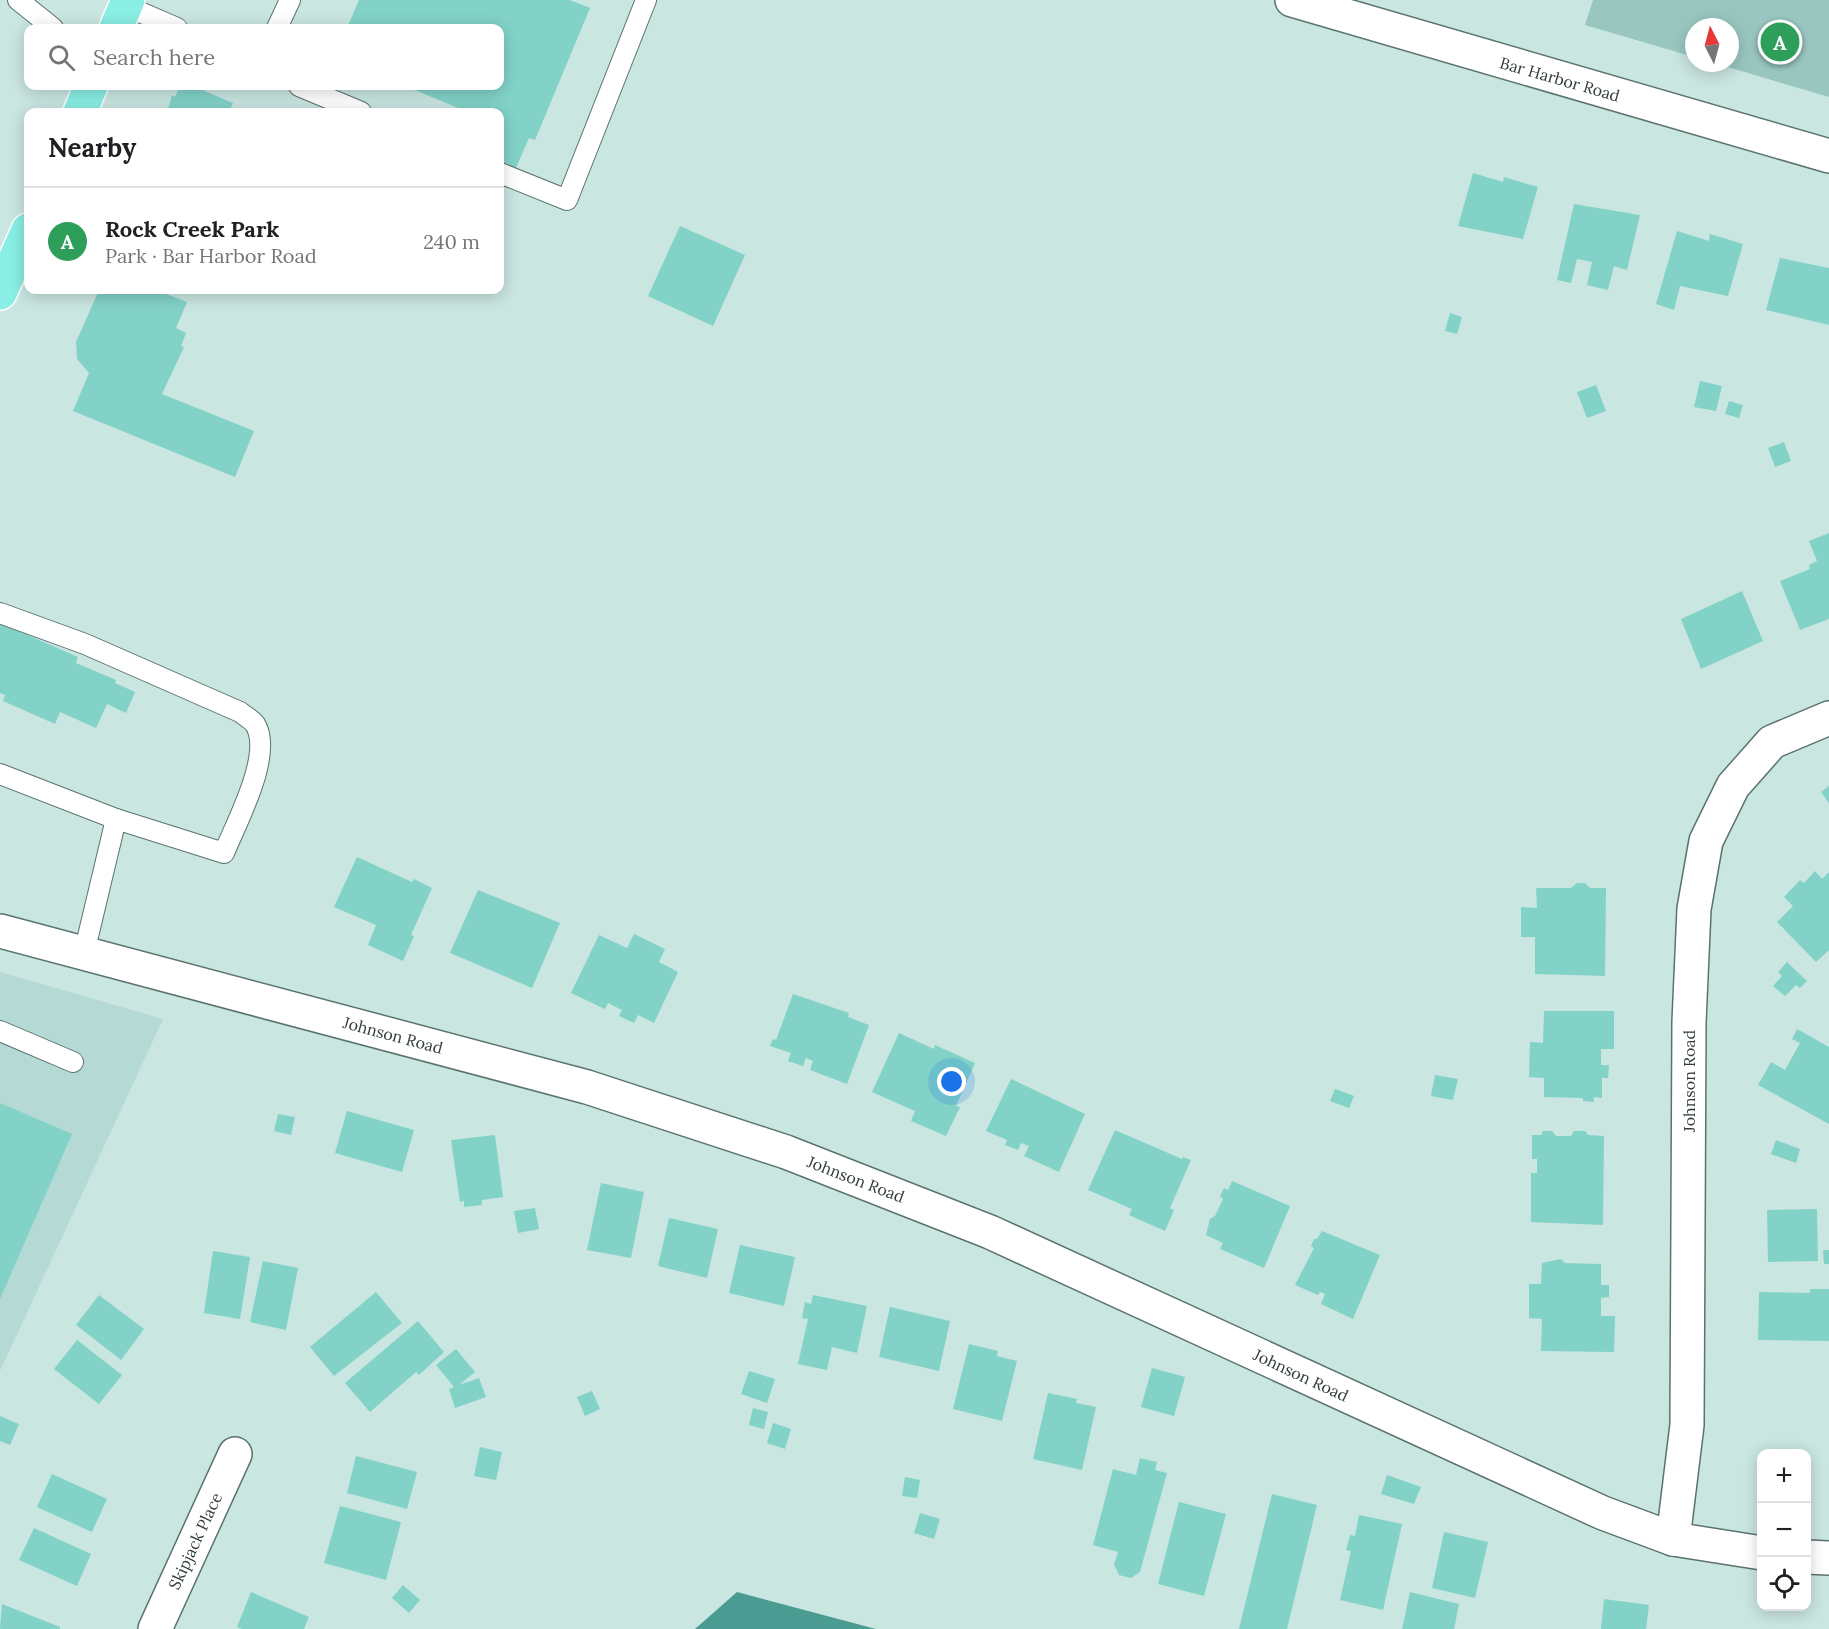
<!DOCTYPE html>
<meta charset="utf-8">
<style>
body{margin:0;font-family:Lora,serif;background:#f6f6f6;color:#202124}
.controls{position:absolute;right:18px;bottom:18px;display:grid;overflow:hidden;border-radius:12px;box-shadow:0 3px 15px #0003}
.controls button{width:54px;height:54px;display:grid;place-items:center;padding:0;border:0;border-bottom:2px solid #e0e0e0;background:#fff;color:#202124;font:30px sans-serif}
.compass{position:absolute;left:1685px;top:18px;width:54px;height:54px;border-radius:50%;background:#fff;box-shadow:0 3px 15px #0003;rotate:354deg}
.you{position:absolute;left:952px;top:1082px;width:21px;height:21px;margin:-15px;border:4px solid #fff;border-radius:50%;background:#1a73e8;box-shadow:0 0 0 9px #1a73e833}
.badge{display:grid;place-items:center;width:39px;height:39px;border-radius:50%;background:#d93025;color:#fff;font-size:20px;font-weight:700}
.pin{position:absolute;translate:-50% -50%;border:3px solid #fff;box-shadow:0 2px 6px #0006}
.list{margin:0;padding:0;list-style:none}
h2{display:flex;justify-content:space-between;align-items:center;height:78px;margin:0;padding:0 24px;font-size:26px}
h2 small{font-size:20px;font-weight:400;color:#757577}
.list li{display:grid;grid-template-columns:39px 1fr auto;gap:18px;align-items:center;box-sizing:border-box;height:108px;padding:0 24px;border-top:2px solid #e0e0e0}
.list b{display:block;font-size:22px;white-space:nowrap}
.list p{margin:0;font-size:20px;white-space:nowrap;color:#757577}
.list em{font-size:20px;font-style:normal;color:#757577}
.icon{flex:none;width:33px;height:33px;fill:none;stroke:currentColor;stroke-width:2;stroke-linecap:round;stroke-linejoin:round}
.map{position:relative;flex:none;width:1829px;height:1629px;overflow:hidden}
.search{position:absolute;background:#fff;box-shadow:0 3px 15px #0003;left:24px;top:24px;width:480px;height:66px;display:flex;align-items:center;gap:15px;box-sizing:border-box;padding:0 21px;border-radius:12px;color:#757577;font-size:22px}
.panel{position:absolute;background:#fff;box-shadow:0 3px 15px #0003;left:24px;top:108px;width:480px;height:186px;border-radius:12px}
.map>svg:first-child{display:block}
</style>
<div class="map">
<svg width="1829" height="1629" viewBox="0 0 1829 1629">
<rect width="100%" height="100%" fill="#cae6e1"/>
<path fill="#b5d9d4" d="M0,972L163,1019L0,1371Z"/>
<path fill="#99c7c0" d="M1593,0H1829V97L1714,63H1730V27H1694V57L1585,25Z"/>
<path fill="#4a9b92" d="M737,1592L876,1629H695Z"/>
<g fill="#82d2c8">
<path d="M359,0H570L590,8L535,140L529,138L516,168L500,161V138L504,127L500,126V112H468L405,86H500V28H347Z"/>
<path d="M180,86H193L233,103L229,112H167L172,95L175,97Z"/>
<path d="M1473,173L1503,182L1504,177L1538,187L1523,239L1458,226Z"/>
<path d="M1574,204L1640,215L1627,270L1614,266L1608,290L1587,285L1592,262L1577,259L1571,283L1557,280Z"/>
<path d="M680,226L745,255L713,326L648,296Z"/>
<path d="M1677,231L1709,241L1710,234L1743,244L1728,296L1680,286L1674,310L1656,304Z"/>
<path d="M1780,258L1829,268V325L1766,310Z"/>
<path d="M99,290H156L187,302L176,328L186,333L181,346L184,347L162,394L254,431L235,477L73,411L89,373L77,359L76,342Z"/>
<path d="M1450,313L1462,317L1457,334L1445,331Z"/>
<path d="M1700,381L1722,386L1716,411L1694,407Z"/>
<path d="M1596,385L1606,411L1587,418L1577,392Z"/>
<path d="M1729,401L1743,405L1739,418L1725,414Z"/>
<path d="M1784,442L1791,461L1775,467L1768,448Z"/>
<path d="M1829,533V619L1800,630L1780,581L1810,569L1809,565L1817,561L1809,541Z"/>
<path d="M1742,591L1763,641L1701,669L1681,619Z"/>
<path d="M0,623L78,657L76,663L116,680L115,683L135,692L126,713L107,704L96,728L60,712L55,724L3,701L5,695L0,693Z"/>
<path d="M1829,786V803L1821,792Z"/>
<path d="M357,857L412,882L414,879L432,888L411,935L414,936L403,961L368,945L376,925L334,907Z"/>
<path d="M1815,871L1822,879L1829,872V950L1816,962L1777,922L1793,906L1784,897L1800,880L1804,883Z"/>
<path d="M1577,883H1585L1590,888H1606L1605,976L1535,974V937H1521V907L1537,908L1536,888H1571Z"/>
<path d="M478,890L560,923L532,988L450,953Z"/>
<path d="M634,934L665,949L659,962L678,972L654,1023L638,1015L634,1023L619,1016L622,1010L608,1003L605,1009L571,993L599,935L627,948Z"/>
<path d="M1787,962L1807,981L1800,988L1796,985L1785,996L1773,986L1782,976L1778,972Z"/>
<path d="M793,994L849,1013L848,1017L869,1025L847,1084L810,1070L813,1061L806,1058L803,1066L788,1061L791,1053L770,1046L773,1039L776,1040Z"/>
<path d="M1544,1011H1614V1049H1601V1065H1609L1608,1078H1602V1098L1594,1097V1102L1583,1101V1098L1544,1097V1078L1529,1077L1530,1042L1543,1043Z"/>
<path d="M1797,1029L1829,1047V1124L1758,1085L1771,1062L1785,1070L1800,1043L1792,1039Z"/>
<path d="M899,1033L934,1049L935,1045L975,1063L956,1106L960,1107L946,1136L911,1121L915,1111L872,1092Z"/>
<path d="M1435,1075L1458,1079L1453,1100L1431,1096Z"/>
<path d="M1011,1079L1085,1114L1059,1172L1024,1156L1029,1146L1021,1143L1018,1150L1005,1145L1007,1140L986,1131Z"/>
<path d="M1335,1089L1354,1096L1349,1108L1330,1101Z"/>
<path d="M0,1103L72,1134L0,1299Z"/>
<path d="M347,1111L414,1130L402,1172L335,1153Z"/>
<path d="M278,1114L295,1117L291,1135L274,1131Z"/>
<path d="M1115,1130L1182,1159L1183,1157L1191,1160L1170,1208L1174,1210L1165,1231L1129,1215L1132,1209L1088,1190Z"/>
<path d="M1543,1131H1552L1556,1136H1571L1574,1131H1585L1588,1135L1604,1136L1603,1225L1531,1222V1173H1537V1159H1532V1135H1541Z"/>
<path d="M495,1135L503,1197L482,1200V1205L464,1207V1201L460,1202L451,1140Z"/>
<path d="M1776,1140L1800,1149L1796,1163L1771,1154Z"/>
<path d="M1232,1181L1290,1206L1264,1268L1220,1249L1223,1243L1206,1235L1210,1219L1215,1216L1223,1199L1220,1196L1224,1188L1228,1190Z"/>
<path d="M601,1183L644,1192L631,1258L587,1250Z"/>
<path d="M535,1208L539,1229L518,1233L514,1211Z"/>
<path d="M1817,1209L1818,1261L1768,1262L1767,1210Z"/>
<path d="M669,1218L718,1229L707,1278L658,1266Z"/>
<path d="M1322,1231L1380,1255L1353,1319L1321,1304L1325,1294L1320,1292L1318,1295L1295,1285L1314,1248L1311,1246L1314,1239H1317Z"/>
<path d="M740,1245L795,1257L784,1306L729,1293Z"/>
<path d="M1823,1250H1829V1264H1824Z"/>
<path d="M213,1251L250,1257L240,1319L204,1313Z"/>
<path d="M1561,1259L1565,1263L1601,1264V1285H1609V1297L1601,1298V1316H1615L1614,1352L1541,1351L1542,1319L1529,1318V1284H1541L1542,1263Z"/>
<path d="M263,1261L298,1268L286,1330L250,1322Z"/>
<path d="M1810,1289H1829V1341L1758,1340L1759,1292L1810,1293Z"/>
<path d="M376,1292L402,1323L334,1376L310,1347Z"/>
<path d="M99,1295L144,1329L121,1360L76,1325Z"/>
<path d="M813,1295L867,1306L857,1353L832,1347L827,1370L798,1364L808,1319L802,1318L805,1302L811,1304Z"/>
<path d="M890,1307L950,1321L939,1371L879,1357Z"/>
<path d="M418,1321L444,1352L419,1375L416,1372L370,1412L345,1383Z"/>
<path d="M77,1340L122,1375L99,1404L54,1369Z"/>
<path d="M969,1344L998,1351L997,1356L1017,1361L1002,1421L953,1409Z"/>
<path d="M456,1349L475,1372L459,1385L479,1378L486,1397L455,1408L449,1389L454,1387L436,1365Z"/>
<path d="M1152,1368L1185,1377L1174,1416L1141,1407Z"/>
<path d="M749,1371L775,1379L767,1403L741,1394Z"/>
<path d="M592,1391L600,1409L585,1416L577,1397Z"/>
<path d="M1048,1393L1077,1399L1076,1403L1096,1407L1082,1470L1033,1459Z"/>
<path d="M753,1408L768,1412L764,1429L749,1425Z"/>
<path d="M0,1416L19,1424L10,1445L0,1441Z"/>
<path d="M773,1423L791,1429L785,1449L767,1443Z"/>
<path d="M480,1447L502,1452L496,1480L474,1476Z"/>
<path d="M356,1456L417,1472L407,1509L347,1493Z"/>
<path d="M1140,1458L1157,1462L1155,1470L1167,1473L1140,1572L1131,1578L1119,1575L1114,1564L1118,1552L1093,1545L1113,1469L1136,1475Z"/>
<path d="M52,1474L107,1499L92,1532L37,1507Z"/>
<path d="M1387,1475L1421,1487L1414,1504L1381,1494Z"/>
<path d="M905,1477L920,1480L917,1498L902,1496Z"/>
<path d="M1272,1494L1317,1505L1287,1629H1239Z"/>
<path d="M1179,1502L1226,1514L1204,1596L1158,1584Z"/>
<path d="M340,1506L401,1522L386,1580L324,1563Z"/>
<path d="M920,1513L940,1519L934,1539L914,1533Z"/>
<path d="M1359,1515L1402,1524L1383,1610L1340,1600L1351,1551L1346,1550L1350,1535L1355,1536Z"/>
<path d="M34,1528L91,1554L77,1586L19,1560Z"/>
<path d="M1444,1532L1488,1542L1475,1598L1432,1588Z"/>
<path d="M403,1585L420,1600L409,1613L392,1598Z"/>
<path d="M251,1592L309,1617L304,1629H242L237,1627Z"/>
<path d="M1410,1592L1459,1604L1454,1629H1402Z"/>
<path d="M1604,1599L1649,1605L1646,1629H1601Z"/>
<path d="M2,1604L60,1627V1629H0Z"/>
</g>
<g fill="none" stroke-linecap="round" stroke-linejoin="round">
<defs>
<g id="lane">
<path d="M18,0L53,28"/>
<path d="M126,6L177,28"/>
<path d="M277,28L290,0"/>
<path d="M299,86L361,112"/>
<path d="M500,173L567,200L646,0"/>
<path d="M0,613L85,644L240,712C245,716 252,720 255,724C274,754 236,823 224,853L116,819"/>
<path d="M0,774L116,819L84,953"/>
<path d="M0,1031L73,1062"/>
</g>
<g id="street">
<path d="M1292,0L1829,156"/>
<path d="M0,931L587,1087L786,1152L990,1232L1603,1513L1673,1539L1762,1553"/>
<path d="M1673,1539L1687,1425L1689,1022L1694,909L1706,841L1733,786L1772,742L1829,718"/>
<path d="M1806,1557L1829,1558"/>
<path d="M155,1629L235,1454"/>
</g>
<g id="primary">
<path d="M116,28L128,0"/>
<path d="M80,112L91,86"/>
<path d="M0,293L28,230"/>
</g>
</defs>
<use href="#lane" stroke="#5a736f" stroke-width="22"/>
<use href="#street" stroke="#5a736f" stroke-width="36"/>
<use href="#primary" stroke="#fff" stroke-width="36"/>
<use href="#lane" stroke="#fff" stroke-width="20"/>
<use href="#street" stroke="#fff" stroke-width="33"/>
<use href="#primary" stroke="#89eee4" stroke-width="33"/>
</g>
<g text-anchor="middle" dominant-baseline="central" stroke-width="4.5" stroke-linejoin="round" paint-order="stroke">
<g font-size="16" fill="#313c3a" stroke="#fff">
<text transform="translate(1560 79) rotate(16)">Bar Harbor Road</text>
<text transform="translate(393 1035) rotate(15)">Johnson Road</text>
<text transform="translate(1689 1081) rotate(-90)">Johnson Road</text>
<text transform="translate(856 1179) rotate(21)">Johnson Road</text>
<text transform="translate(1301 1375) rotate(25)">Johnson Road</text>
<text transform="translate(195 1541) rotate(-65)">Skipjack Place</text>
</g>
</g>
</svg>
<div class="controls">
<button>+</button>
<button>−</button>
<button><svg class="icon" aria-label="locate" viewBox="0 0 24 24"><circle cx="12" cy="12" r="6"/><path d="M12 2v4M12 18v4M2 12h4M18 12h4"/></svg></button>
</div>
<svg class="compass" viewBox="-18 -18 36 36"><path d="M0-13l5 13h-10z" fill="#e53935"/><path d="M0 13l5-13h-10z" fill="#757577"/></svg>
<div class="you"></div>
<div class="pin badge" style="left:1780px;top:42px;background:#2e9e5b">A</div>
<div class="search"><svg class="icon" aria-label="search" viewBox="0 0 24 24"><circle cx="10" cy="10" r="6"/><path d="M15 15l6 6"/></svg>Search here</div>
<section class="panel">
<h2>Nearby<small></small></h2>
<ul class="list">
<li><span class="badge" style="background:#2e9e5b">A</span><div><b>Rock Creek Park</b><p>Park · Bar Harbor Road</p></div><em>240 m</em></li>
</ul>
</section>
</div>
